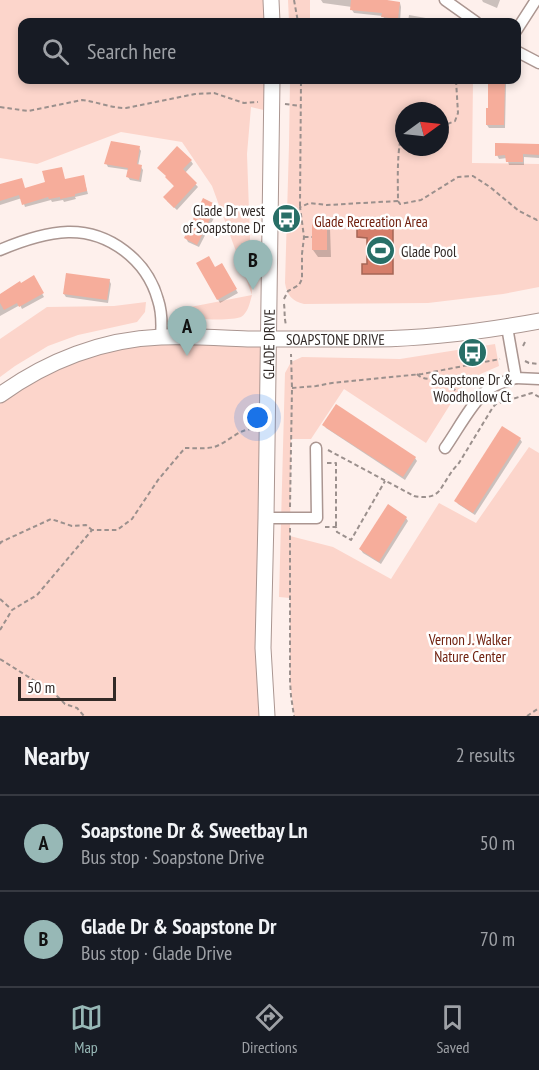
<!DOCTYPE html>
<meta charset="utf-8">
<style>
body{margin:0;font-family:"PT Sans Narrow",sans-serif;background:#242831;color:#f1f3f6}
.compass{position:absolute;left:395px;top:102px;width:54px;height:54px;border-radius:50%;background:#171b24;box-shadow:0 3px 9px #0003;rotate:75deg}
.scale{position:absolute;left:18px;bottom:15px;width:98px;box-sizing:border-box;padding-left:6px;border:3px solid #322a27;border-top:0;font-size:16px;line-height:21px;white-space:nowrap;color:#322a27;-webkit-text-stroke:4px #fff;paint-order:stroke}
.you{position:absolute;left:258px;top:418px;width:21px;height:21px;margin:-15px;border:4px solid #fff;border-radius:50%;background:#1a73e8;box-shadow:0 0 0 9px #1a73e833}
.badge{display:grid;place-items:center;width:39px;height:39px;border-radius:50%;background:#97b8b6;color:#111;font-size:20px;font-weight:700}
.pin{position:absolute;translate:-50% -50px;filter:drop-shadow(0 2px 3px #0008)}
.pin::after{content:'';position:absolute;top:32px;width:21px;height:18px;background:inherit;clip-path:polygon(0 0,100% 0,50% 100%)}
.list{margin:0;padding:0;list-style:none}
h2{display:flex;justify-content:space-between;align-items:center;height:78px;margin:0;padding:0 24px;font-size:26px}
h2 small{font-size:20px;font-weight:400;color:#9ea1a6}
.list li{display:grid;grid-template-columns:39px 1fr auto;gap:18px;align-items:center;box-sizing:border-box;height:96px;padding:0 24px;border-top:2px solid #363941}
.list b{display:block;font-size:22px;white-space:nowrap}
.list p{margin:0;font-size:20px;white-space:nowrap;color:#9ea1a6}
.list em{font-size:20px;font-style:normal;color:#9ea1a6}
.icon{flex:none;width:33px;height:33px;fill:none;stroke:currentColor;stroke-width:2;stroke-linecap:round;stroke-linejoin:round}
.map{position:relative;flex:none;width:539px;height:716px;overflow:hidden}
.search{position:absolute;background:#171b24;box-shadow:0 3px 9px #0003;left:18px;right:18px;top:18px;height:66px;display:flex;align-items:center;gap:15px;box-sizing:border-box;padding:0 21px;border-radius:12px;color:#9ea1a6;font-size:22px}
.sheet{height:270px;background:#171b24}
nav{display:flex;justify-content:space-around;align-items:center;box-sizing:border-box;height:84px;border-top:2px solid #363941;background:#171b24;font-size:16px;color:#9ea1a6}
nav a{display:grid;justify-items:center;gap:3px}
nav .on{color:#97b8b6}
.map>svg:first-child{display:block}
</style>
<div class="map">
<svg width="539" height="716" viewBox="0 0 539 716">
<rect width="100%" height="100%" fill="#fef0ec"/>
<g fill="#fcd5cb" fill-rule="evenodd">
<path d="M0,0H269V22H22V80H271L272,112L251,107L247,154L252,295C250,302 248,313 241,317C232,321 192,320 183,315L180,309L252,295L212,186L182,142L121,132L37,164L0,158Z"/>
<path d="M288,0H310V22H289Z"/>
<path d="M290,80H473L472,163L539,164V287L503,294L428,303L304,304C292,301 287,295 285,283L289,145ZM404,111H440V147H404Z"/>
<path d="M146,302L145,312L137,322L78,335L48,346L15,366L0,377V339L47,307L114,306Z"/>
<path d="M269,339L267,716H0V395L108,345Z"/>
<path d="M495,344L499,366L469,379L458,392L426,443L344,389L311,439H291L290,536L333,547L391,579L439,503L476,523L529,447L539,453V716H294L290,681V598L279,597L285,373L291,362L302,357L400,359Z"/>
</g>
<path fill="#d67e6a" stroke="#a56556" stroke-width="1.5" d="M357,225H393V274H362V264H367V238L357,237Z"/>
<g fill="#0003">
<path d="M321,0H387L388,2L400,3L401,7L400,22L385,20L383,16L354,13L352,10V7L323,3Z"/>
<path d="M482,0H500L497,8L483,2Z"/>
<path d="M409,15L437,20L438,22H408Z"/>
<path d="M489,80H504L506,82L505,128H489L487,125L489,110Z"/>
<path d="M539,145V158L524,157V165H509L507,158L499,159L497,155Z"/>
<path d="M139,148L141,151L138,166L141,167L143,170L141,182L130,180L128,177L129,170L108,167L106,163Z"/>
<path d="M191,161L193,164L185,173L198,187L177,210L167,201L175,187L167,177Z"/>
<path d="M83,176L88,194L75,197L76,199L64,202L63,200L52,202L51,200L25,207L22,198L0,205V186L25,190Z"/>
<path d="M216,206L218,210L199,247L188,242L186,238Z"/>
<path d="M326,220L330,228L331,257H318L313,250Z"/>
<path d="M198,264L215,269L221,265L238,293L220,303Z"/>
<path d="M33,277L44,297L22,309L20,305L0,316V296Z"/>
<path d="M109,280L111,284L108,303L66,297L64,294Z"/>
<path d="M324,425L415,458L417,461L405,480L326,428Z"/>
<path d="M520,439L522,442L475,515L458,504L456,501Z"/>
<path d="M406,518L408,521L381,564L363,553L361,550Z"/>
</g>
<g fill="#f6ad9b">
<path d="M351,0H387L400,2L398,19L381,17L382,13L350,10Z"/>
<path d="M488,80H505L504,125H486V108H488Z"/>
<path d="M111,141L140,146L137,164L142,165L139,180L126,177L128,168L104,164Z"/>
<path d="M495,143L539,144V155L523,154V162H506L505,155L495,156Z"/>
<path d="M177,146L192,160L183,169L197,183L174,208L163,197L174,186L165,177L166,176L157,168Z"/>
<path d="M62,167L65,179L84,175L87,191L75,194V196L60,199V197L49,199L48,197L22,205L19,195L0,201V184L22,178L25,188L45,182L42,171Z"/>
<path d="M203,198L217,205L197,245L184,238Z"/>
<rect x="312" y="219" width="15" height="31"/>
<path d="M209,256L215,267L222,263L237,289L217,300L196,263Z"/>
<path d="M66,273L110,279L107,300L63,294Z"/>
<path d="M34,275L44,293L19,307L17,303L4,310L0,303V294L20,281L21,283Z"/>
<path d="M336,404L416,457L403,477L322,425Z"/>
<path d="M502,426L521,438L473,513L454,501Z"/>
<path d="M388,504L407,517L379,562L359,549Z"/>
</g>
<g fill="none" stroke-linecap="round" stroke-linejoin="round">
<defs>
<g id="street">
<path d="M445,0L476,22"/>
<path d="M516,31L536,0"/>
<path d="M516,51L539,63"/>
<path d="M0,250C21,241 45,233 68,232C109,231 147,260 158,300C162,312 162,324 161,337"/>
<path d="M507,327L516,378L539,379"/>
<path d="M445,448C457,431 471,404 486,391C495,384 506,381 516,378"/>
<path d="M266,518H317L316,448"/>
</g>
<g id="secondary">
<path d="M271,0L272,22"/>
<path id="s1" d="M0,395C47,361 103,339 161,337C191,336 222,338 252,339C293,339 335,339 376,339C430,338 485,331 539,321"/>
<path id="s2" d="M267,716L263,648L266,518L272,80"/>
</g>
</defs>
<use href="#street" stroke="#ab9691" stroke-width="13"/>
<use href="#secondary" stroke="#ab9691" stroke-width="17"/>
<g stroke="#9b908d" stroke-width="2" stroke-dasharray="4.5 3" stroke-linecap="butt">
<path d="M294,0L298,22"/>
<path d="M285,104L300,106"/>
<path d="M0,107L28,111L82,100C98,102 111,108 126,108L195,94L214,93L244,103L258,102"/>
<path d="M440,125H445L455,121L458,113L456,80"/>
<path d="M398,201L400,204L421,200L458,177L473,176L490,187L519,211L537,220L539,219"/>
<path d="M300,206L301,80"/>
<path d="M304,237H312"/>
<path d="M284,299L288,291L299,285L302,279V254L304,237L300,207L310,203L327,205L398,201C398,186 396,142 404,131"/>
<path d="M284,304C285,311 284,317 286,325"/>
<path d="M523,346L526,340"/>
<path d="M525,361L529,363L539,364"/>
<path d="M417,374C423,380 428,378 435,380C446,383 456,391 465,396"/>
<path d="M292,388L316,386L332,383L422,374L500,359"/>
<path d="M328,450L414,496C423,498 434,498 440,490L452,471L459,463L493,407L496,404L532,393L539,397"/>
<path d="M327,463H336V527"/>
<path d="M290,507L292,388L291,354"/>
<path d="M325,527H336L337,532L351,540L385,481"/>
<path d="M290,528V681L291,696L294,716"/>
<path d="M0,544L1,542L51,519L72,526L86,525L92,530"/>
<path d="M0,599L11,609"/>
<path d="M0,630L12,610L37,595L92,530H117L132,519L158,480L185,448C194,448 205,449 214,447C227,443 239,429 252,429"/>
<path d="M0,659L54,693L65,704L77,708L84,716"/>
<path d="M527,716L539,708"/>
</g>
<use href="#street" stroke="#fff" stroke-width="10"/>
<use href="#secondary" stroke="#fff" stroke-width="15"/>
</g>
<defs>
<symbol id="bus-disc" viewBox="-11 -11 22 22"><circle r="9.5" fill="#286f67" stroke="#fff"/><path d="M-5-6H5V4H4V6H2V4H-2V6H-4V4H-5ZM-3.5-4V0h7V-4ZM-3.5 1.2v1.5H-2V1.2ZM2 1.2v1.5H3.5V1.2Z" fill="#fff"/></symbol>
<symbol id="stadium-disc" viewBox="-11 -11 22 22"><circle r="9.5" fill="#286f67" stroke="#fff"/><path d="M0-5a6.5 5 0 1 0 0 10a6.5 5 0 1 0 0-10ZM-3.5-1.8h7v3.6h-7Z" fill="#fff"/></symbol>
</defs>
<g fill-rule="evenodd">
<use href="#bus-disc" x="270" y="202" width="33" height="33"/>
<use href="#stadium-disc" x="364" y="234" width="33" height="33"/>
<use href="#bus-disc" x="456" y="336" width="33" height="33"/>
</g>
<g text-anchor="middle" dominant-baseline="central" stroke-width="5" stroke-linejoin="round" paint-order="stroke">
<g font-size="15" fill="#322a27" stroke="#fff" text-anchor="end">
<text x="265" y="210">Glade Dr west<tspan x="265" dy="17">of Soapstone Dr</tspan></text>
<text x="401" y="251" text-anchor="start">Glade Pool</text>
<text x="472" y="379" text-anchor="middle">Soapstone Dr &amp;<tspan x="472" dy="17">Woodhollow Ct</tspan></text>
</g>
<g font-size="15" fill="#70210f" stroke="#fff">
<text x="371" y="221">Glade Recreation Area</text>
<text x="470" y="639">Vernon J. Walker<tspan x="470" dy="17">Nature Center</tspan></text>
</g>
<g font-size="15" fill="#322a27" stroke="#fff">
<text stroke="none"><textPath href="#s1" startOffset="348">SOAPSTONE DRIVE</textPath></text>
<text stroke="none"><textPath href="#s2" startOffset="372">GLADE DRIVE</textPath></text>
</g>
</g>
</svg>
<svg class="compass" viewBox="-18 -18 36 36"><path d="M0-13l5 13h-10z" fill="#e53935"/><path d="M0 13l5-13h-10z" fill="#9ea1a6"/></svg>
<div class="scale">50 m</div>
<div class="you"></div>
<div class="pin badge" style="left:187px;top:356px">A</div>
<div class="pin badge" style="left:253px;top:290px">B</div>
<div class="search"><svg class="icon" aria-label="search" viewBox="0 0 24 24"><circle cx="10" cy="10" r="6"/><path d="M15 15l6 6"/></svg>Search here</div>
</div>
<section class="sheet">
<h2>Nearby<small>2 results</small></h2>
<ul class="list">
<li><span class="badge">A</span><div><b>Soapstone Dr &amp; Sweetbay Ln</b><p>Bus stop · Soapstone Drive</p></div><em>50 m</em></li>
<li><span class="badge">B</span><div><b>Glade Dr &amp; Soapstone Dr</b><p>Bus stop · Glade Drive</p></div><em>70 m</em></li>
</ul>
</section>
<nav>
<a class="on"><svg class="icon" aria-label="map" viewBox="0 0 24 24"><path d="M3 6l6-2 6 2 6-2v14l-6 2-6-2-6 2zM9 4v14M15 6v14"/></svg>Map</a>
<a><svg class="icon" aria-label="directions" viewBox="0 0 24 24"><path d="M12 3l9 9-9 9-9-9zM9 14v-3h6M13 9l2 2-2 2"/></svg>Directions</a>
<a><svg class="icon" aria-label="saved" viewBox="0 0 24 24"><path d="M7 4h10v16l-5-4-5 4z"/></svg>Saved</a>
</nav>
